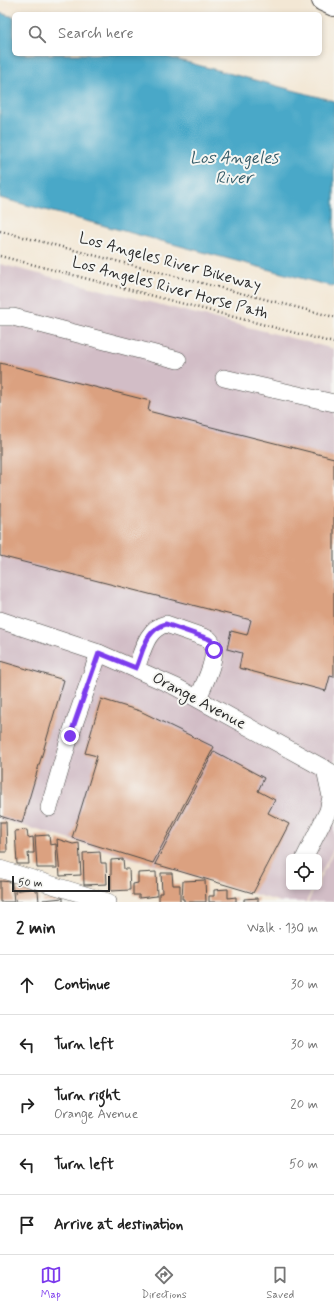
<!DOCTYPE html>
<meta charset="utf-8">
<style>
body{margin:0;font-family:Mynerve,sans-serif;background:#f6f6f6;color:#222}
.controls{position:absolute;right:12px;bottom:12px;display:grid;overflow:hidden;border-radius:6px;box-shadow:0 2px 6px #0003}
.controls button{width:36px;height:36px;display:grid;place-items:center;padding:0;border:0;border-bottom:1px solid #e0e0e0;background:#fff;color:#222;font:20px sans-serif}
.scale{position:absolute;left:12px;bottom:10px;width:98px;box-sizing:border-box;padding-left:4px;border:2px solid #2b2b2b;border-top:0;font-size:11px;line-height:14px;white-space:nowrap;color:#2b2b2b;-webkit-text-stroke:3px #f6f6f2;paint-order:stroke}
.stop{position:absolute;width:12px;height:12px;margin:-9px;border:3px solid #7c3aed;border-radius:50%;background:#fff}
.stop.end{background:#7c3aed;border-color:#fff;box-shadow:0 1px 4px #0008}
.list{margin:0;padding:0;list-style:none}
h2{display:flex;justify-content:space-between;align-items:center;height:52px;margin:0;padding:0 16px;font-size:17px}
h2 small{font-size:13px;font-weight:400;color:#767676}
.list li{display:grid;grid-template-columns:26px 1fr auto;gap:12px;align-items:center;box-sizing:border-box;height:60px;padding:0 16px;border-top:1px solid #e0e0e0}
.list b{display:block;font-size:15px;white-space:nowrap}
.list p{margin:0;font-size:13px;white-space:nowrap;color:#767676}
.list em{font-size:13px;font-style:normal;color:#767676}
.icon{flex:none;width:22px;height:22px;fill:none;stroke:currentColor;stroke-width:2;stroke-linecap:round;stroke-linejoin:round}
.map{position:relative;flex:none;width:334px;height:902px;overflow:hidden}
.search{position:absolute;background:#fff;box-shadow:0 2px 6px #0003;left:12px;right:12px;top:12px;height:44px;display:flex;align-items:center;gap:10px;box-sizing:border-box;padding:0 14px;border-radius:6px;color:#767676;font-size:15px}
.sheet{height:352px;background:#fff}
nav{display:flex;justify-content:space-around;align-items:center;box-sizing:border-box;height:56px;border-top:1px solid #e0e0e0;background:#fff;font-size:11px;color:#767676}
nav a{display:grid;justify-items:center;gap:2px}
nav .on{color:#7c3aed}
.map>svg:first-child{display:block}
</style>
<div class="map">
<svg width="334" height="902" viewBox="0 0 334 902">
<rect width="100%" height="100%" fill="#f6f6f2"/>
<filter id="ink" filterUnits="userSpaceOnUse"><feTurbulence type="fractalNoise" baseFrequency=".025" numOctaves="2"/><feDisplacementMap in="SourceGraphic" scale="8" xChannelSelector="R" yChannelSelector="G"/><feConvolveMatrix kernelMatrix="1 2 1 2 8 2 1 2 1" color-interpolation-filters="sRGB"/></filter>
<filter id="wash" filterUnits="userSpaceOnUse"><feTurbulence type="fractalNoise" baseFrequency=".012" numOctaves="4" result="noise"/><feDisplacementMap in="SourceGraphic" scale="16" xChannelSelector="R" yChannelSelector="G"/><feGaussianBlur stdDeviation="0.9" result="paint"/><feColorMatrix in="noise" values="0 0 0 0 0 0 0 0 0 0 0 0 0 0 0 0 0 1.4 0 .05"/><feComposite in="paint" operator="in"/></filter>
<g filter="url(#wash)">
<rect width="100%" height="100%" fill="#f3e7d4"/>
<g fill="#d2bdc6">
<path d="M0,264L334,349V848L319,877V857H289V887H314L306,902H281L0,819Z"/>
<path d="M334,851V902H308L315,887H319V880Z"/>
</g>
<path fill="#49a8c8" stroke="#3a6a7a" d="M0,13L14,17V54H156L334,101V287L0,198Z"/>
<g id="blocks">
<g fill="#dba180">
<path d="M0,363L150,401L148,411L334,458V677L330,676L326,691L239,668L242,653L227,649L231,631L247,635L251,620L0,556Z"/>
<path d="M0,661L64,680L22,823L0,816Z"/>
<path d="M101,699L140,711L214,747L153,863L72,838L97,756L85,753Z"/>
<path d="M214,751L264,778L258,791L275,800L268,813L289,824L253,893L155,864Z"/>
<path d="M0,822H6L7,852H0Z"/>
<path d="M27,830L28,838L33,837L34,853H28L29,864H17L15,831Z"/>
<path d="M49,835L50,845L56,844L57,868H37L35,836Z"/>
<path d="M57,839L73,844L79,843L81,875L60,876Z"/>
<path d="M100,852L101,863H106L107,884L84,885L83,853Z"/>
<path d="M123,859L124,869H129L130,890L111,891V860Z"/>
<path d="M156,872L157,896L139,898V895H133V884L138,883V873Z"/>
<path d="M161,873H172L173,885H180V902H159V893H162Z"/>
<path d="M205,880L206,902H184V899H182L183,881Z"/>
<path d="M0,881L12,882L14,902H0Z"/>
<path d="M35,888V891H38L39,902H16L15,891Z"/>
<path d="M228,889V898L236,897V902H209V896H214V890Z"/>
<path d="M63,898V902H43V900Z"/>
<path d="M258,898V902H244V899Z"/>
</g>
</g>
</g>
<g filter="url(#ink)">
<use href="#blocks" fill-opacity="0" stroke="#494744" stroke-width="1"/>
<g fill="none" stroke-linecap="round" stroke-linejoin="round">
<defs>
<g id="minor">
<path d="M0,317H13L178,360"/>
<path d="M224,378L334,403"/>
<path d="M0,620L99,653L176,687L334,774"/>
<path d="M136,668C143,651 146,629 166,624L209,639C222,651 204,684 198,698"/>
<path d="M49,808L70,736L99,653"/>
<path d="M305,857L328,811L331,797L325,769"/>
<path d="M0,869L108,902"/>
</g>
<path id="highway" d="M323,0L334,5"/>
</defs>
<use href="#minor" stroke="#494744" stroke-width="18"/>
<use href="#highway" stroke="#494744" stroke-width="24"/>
<g stroke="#494744" stroke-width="2.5" stroke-dasharray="1 3" stroke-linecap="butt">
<path d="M0,231L334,317"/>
<path d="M0,256L334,343"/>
</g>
<use href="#minor" stroke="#fff" stroke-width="17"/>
<use href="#highway" stroke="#fff" stroke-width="22"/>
</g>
</g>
<g fill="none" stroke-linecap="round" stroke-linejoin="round" filter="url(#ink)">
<path stroke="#7c3aed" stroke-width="5" d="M70,736L99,653L136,668C143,651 146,629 166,624L209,639L212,641L214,650"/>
</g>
<g text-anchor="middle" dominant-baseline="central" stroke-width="4" stroke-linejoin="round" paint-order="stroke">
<g font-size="16" fill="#2b2b2b" stroke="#f6f6f2">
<text transform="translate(170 262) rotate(15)">Los Angeles River Bikeway</text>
<text transform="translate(170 288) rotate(15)">Los Angeles River Horse Path</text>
<text transform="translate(199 701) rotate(28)">Orange Avenue</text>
</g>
<g font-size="17" font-style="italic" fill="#375d6a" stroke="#f6f6f2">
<text x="234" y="158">Los Angeles<tspan x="234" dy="20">River</tspan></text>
</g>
</g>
</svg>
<div class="controls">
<button><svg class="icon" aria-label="locate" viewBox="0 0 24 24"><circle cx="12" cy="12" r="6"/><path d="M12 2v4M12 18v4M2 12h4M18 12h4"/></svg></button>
</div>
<div class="scale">50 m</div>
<div class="stop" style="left:214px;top:650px"></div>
<div class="stop end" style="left:70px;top:736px"></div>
<div class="search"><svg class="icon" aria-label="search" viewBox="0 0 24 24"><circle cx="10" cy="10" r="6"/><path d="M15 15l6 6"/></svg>Search here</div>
</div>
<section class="sheet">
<h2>2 min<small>Walk · 130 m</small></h2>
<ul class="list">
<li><svg class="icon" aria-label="ahead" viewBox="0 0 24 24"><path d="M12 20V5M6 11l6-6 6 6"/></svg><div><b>Continue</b></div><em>30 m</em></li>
<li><svg class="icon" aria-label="left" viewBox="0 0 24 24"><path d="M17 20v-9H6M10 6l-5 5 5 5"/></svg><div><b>Turn left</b></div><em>30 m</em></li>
<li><svg class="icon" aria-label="right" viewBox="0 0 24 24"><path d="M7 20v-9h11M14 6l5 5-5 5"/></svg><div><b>Turn right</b><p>Orange Avenue</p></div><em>20 m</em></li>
<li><svg class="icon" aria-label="left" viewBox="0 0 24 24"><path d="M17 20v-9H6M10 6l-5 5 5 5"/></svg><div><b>Turn left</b></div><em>50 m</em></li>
<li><svg class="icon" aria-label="arrive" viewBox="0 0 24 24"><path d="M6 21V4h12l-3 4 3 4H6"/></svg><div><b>Arrive at destination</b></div></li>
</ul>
</section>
<nav>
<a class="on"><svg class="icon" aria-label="map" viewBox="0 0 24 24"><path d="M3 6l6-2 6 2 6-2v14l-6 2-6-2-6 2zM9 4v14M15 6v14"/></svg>Map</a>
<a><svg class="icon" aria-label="directions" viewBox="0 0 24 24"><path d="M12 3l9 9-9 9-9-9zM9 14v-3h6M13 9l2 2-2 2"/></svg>Directions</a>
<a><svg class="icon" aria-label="saved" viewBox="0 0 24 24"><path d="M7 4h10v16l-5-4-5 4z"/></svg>Saved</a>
</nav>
